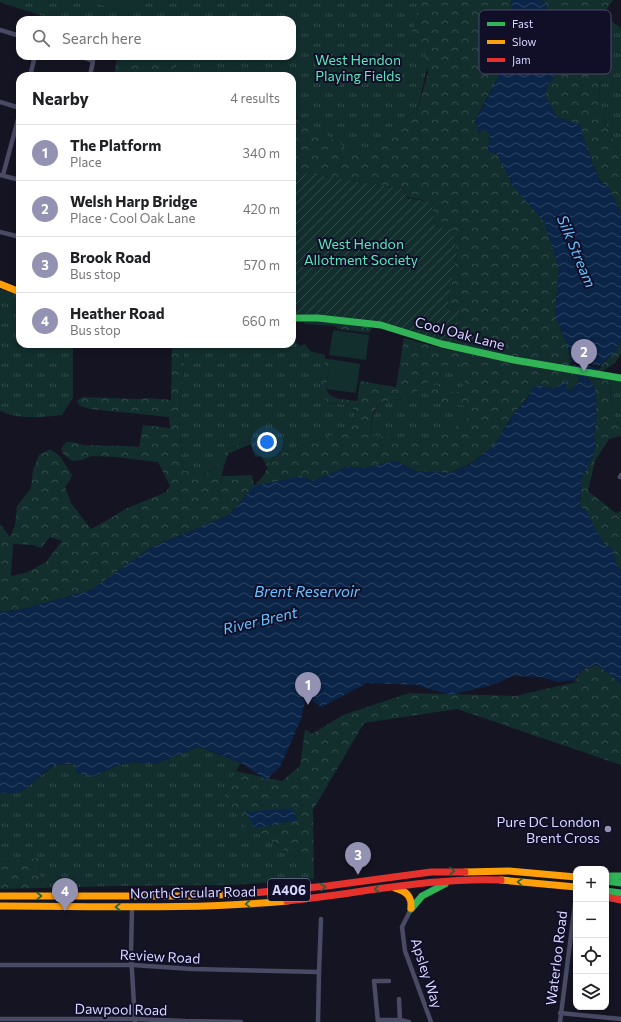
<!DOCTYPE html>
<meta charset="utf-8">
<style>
body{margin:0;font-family:Commissioner,sans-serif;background:#f6f6f6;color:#202124}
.controls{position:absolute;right:12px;bottom:12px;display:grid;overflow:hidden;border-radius:8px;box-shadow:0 2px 6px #0003}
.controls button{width:36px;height:36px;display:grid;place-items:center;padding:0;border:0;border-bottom:1px solid #e0e0e0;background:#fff;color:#202124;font:20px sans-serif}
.you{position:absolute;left:267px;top:442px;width:14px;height:14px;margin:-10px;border:3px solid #fff;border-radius:50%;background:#1a73e8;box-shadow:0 0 0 6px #1a73e833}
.badge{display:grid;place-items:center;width:26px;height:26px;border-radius:50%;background:#9392b2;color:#fff;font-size:13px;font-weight:700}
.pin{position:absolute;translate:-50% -33px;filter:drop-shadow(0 1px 2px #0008)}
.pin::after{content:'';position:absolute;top:21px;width:14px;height:12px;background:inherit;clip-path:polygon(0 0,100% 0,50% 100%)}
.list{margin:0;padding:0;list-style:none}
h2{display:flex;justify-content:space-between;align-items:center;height:52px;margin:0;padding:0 16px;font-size:17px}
h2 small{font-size:13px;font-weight:400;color:#757577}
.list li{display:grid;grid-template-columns:26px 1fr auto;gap:12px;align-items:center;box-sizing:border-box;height:56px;padding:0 16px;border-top:1px solid #e0e0e0}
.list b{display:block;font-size:15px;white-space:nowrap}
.list p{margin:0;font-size:13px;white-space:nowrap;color:#757577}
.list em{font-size:13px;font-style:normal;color:#757577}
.icon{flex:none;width:22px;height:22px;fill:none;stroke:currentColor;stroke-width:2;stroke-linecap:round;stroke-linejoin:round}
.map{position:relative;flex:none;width:621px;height:1022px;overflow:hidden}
.search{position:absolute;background:#fff;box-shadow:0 2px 6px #0003;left:16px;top:16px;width:280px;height:44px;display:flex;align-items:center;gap:10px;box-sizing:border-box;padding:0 14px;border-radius:12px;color:#757577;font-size:15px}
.panel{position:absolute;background:#fff;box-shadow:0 2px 6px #0003;left:16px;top:72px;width:280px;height:276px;border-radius:12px}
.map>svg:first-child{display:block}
</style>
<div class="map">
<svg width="621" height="1022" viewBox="0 0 621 1022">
<defs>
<pattern id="grass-tufts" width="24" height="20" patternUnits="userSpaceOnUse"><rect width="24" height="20" fill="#122e2d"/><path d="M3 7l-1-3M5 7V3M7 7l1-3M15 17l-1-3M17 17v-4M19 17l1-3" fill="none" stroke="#344c4c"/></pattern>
<pattern id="forest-crowns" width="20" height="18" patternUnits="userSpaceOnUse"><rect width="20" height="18" fill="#122e2d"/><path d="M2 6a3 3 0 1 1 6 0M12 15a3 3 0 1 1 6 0" fill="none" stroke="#344c4c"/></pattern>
<pattern id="garden-furrows" width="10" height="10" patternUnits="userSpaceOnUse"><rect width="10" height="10" fill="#122e2d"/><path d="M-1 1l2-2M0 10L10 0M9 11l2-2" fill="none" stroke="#344c4c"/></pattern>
<pattern id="water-waves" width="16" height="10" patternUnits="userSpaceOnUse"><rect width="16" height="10" fill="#0b2548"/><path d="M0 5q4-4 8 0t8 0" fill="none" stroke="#2e4463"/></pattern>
</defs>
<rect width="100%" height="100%" fill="#151422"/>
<g fill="url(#grass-tufts)">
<path d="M0,0H442L418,108L359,157L301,118L292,117V76H172L171,58L165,56H292V20H54L0,2Z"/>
<path d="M602,16H604L621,28V158L599,107Z"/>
<path d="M0,289L20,295V344H73V398L62,415C43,417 18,420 0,411Z"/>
<path d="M292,338L300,346L305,344L310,351L325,355C326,375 313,384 328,403L350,405L356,413L352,423L336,434L275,455L268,468L261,456L255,439L227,449L217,467L202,475L183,470L179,419L184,367L183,344H292Z"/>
<path d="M444,360L473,366L471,415L451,430L436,438L419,442L372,436C370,421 372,417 379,404L392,400L408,399Z"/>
<path d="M610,379L621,380V423L617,424L611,407Z"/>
<path d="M199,747L241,763L227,787L225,795L242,824L314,868V879L233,885L115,886L41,888L39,858L0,862V792L5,793L22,791L55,765L76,764L95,776L118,765L136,762L154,764Z"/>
</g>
<g fill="url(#forest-crowns)" fill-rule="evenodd">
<path d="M420,0H511L517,31L509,44L510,55L475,120L479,133L485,129L490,134L488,151L498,154L512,184L544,221L559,267L555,315L568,347L574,369L580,380L571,390L565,389L567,382L554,389L537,385L509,420L495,445L470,464L449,473L415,471L396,461L369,467H346L313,481L254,486L229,515L150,548L91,590L19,610L0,612V524L10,537L15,525L17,506L31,488L33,470L39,455L50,449L60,456L72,475L70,480L65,487L71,503L91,529L111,518L125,509L166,492L170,486L158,462L114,457L92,456L82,460L72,461L64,455L61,449L66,442C73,441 78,444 84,445C103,446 121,445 139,447L143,425L170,428L169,417L89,409L80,406L77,401L82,397L139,399L148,398L171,400L172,344H183L184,367L179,419L183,470L203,475L217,467L227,449L256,439L261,456L255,457L251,444L228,454L221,476L252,475L254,486L263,476L275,455L336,434L352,423L356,413L350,405L328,403L322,395L320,384L325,359H330L326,389C331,401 346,399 357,401L360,381L396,387L404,338L452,351L454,342H446L457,328L460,311L447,310L457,251L452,229L435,226L432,202L407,197L404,189L292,171V119L301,118L359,157L418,108L428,73L424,46L412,33ZM458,364L461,365L459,370L467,375L461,392H446L436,384L425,392L435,404L447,403L464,406L471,415L451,430L435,438L419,442L372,435C370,421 371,416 379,404L392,400L408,399L428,382H438L443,369H457ZM50,537L62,541L46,562L28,572L11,576L13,544L33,545L41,548Z"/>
<path d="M540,0H613L602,16L599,107L621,158V214L609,188L600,181L588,151L580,126L557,117L545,96L547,87L559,69L543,55L540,28L547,5Z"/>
<path d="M117,56H165L171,58L176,62L174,76H114Z"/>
<path d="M305,321H321L366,326L372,328L369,333L338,329L335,326L304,324Z"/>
<path d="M621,341V354L615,363L601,372H594L614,353Z"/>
<path d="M589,375L610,379L611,407L617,424L621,423V436L609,439L595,461L588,491L616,513L621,511V571L617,567L612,548L602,543L586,511L580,507L581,479L592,459L596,445L594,436L596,417L595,387L586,377Z"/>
<path d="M598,665L611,675L621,684V765L457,709L364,723L313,810L314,868L242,824L225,795L227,787L236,771L282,781L300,766L305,729L312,734L343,715L409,693L515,696L576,682L577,676L586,668Z"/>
<path d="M39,858L41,888L0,889V862Z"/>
</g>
<path fill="url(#garden-furrows)" d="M292,171L404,189L407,198L432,202L435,226L452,229L457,251L447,310L460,311L454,343L446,342L387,323L320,315L292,314Z"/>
<g fill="#122e2d">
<path d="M85,0H137L133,15Z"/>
<path d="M333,330L369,335L366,360L329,355Z"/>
<path d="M330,359L360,364L356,393L326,389Z"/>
</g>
<g fill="url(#water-waves)">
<path d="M511,0H541L547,4L540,28L543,55L559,69L548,85L545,96L557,117L580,125L588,152L600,181L609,188L621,214V341L614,353L586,377L595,387L596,417L594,436L596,445L592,459L581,479L580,507L586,510L602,542L612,548L617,566L621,571V684L611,675L597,665L585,668L576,676V683L573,680L558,682L540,677L512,676L496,684L450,695L417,685L367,683L322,707L312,701L305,702L301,719L280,767L266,780L241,763L199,747L154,764L136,762L118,765L95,776L75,773L76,764C69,765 59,763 54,766C35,776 25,800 0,792V612L19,610L91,590L150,548L229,515L254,486L301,476L313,481L346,467H369L396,461L415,471L450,473L471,464L495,445L509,420L530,395L532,388L537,385L554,389L558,387L559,383L562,384L565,381L567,382L565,389L571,390L580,381L574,369L568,347L555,315L559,268L544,222L512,185L498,155L488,151L490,135L485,129L480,133L475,121L510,55V44L517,31Z"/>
<path d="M291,808L298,820L254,828L246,812Z"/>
</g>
<path fill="#151422" d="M570,362L590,364L602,367L599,369L590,366L571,365Z"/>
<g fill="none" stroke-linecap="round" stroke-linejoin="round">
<g stroke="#494a63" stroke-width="4.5">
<path d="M0,30L20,36"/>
<path d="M79,56L93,61L90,76"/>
<path d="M30,76L35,56"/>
<path d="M0,102L20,108"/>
<path d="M0,175L20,180"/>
<path d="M3,175L20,112"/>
<path d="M0,232L20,237"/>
<path d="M620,477L621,475"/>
<path d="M132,907L131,953L135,1022"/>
<path d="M411,909L402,927L405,951L431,1022"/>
<path d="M0,965H133L192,969L319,972"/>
<path d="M560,1013L621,1019"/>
<path d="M0,1019H135L185,1021L241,1022"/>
<path d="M378,1020H400L399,999"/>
<path d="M400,1020L409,1022"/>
<path d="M318,1022L319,972L321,919"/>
<path d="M378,1022L374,981H389"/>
<path d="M560,1022L576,896"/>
</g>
<g stroke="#30b455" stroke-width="7">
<path d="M292,318H318L381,325L442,344L514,360L621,378"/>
<path d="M606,876H621"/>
<path d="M606,881L621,883"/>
<path d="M606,891L621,893"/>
<path d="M411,909L422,896L445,884"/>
</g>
<g stroke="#ff9f0a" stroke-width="7">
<path d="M0,284L20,292"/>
<path d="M465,872L509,871L576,877"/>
<path d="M501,880L576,887"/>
<path d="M395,888C406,891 412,896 411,908"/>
<path d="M0,896H189L242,894"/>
<path d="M0,906C96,906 192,910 287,901"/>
</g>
<g stroke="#e5322d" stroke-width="7">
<path d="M242,894L327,886L431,872H465"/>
<path d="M606,897L621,900"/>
<path d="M287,901C358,894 429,877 501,880"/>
</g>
</g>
<defs><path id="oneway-chevron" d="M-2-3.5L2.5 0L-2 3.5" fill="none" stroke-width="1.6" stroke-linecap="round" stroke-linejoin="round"/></defs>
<g stroke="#20613e">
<use href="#oneway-chevron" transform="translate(452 871) rotate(-1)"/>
<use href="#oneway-chevron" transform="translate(520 882) rotate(-176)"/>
<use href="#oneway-chevron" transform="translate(323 887) rotate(-7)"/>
<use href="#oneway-chevron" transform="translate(377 889) rotate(171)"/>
<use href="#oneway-chevron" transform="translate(39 896)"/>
<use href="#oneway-chevron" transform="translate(248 904) rotate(176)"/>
<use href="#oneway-chevron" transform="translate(118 907) rotate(-180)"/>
</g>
<circle fill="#9392b2" stroke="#110e28" stroke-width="1.5" cx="608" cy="829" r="4"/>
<g text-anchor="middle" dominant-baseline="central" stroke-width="4" stroke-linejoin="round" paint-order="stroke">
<rect fill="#110e28" stroke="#9c9abe" stroke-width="1" x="268" y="879" width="42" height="22" rx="3"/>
<g font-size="13" font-weight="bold" fill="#d7d6ff">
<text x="289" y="890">A406</text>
</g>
<g font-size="14" fill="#5be6b9" stroke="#110e28">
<text x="358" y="59">West Hendon<tspan x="358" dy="16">Playing Fields</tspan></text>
<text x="361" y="243">West Hendon<tspan x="361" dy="16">Allotment Society</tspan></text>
</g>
<g font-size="14" fill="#d7d6ff" stroke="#110e28">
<text transform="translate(460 333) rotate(15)">Cool Oak Lane</text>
<text transform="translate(193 892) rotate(-1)">North Circular Road</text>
<text transform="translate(160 956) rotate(3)">Review Road</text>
<text transform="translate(556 958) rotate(-83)">Waterloo Road</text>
<text transform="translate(427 973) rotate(72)">Apsley Way</text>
<text transform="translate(121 1009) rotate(1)">Dawpool Road</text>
</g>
<g font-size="14" fill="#d7d6ff" stroke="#110e28" text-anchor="end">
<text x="600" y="821">Pure DC London<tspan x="600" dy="16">Brent Cross</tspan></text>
</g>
<g font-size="15" font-style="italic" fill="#64c2ff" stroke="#110e28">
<text transform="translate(577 251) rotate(67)">Silk Stream</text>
<text x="307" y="591">Brent Reservoir</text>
<text transform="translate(260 620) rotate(-13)">River Brent</text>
</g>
</g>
<rect x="479" y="10" width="132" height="64" rx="6" fill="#110e28" stroke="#4c4a68" stroke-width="1"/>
<rect x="487" y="22" width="18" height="4" fill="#30b455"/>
<rect x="487" y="40" width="18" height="4" fill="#ff9f0a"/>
<rect x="487" y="58" width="18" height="4" fill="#e5322d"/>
<g font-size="11" fill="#d7d6ff">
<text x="512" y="28">Fast</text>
<text x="512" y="46">Slow</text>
<text x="512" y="64">Jam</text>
</g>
</svg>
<div class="controls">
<button>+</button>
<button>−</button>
<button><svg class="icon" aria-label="locate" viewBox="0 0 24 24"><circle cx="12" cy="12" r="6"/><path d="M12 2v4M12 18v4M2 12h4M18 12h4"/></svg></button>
<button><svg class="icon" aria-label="layers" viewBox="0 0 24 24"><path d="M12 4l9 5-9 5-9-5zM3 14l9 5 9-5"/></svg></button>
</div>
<div class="you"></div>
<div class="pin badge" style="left:308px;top:705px">1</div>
<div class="pin badge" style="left:584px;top:372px">2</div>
<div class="pin badge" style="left:358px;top:875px">3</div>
<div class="pin badge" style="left:65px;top:911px">4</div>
<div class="search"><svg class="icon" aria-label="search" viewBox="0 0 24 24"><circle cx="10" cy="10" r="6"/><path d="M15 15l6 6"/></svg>Search here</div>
<section class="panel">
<h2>Nearby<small>4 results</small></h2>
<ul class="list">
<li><span class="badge">1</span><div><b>The Platform</b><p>Place</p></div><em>340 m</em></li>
<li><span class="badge">2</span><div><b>Welsh Harp Bridge</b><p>Place · Cool Oak Lane</p></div><em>420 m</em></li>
<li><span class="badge">3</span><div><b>Brook Road</b><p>Bus stop</p></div><em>570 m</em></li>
<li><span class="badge">4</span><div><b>Heather Road</b><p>Bus stop</p></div><em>660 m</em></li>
</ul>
</section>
</div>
